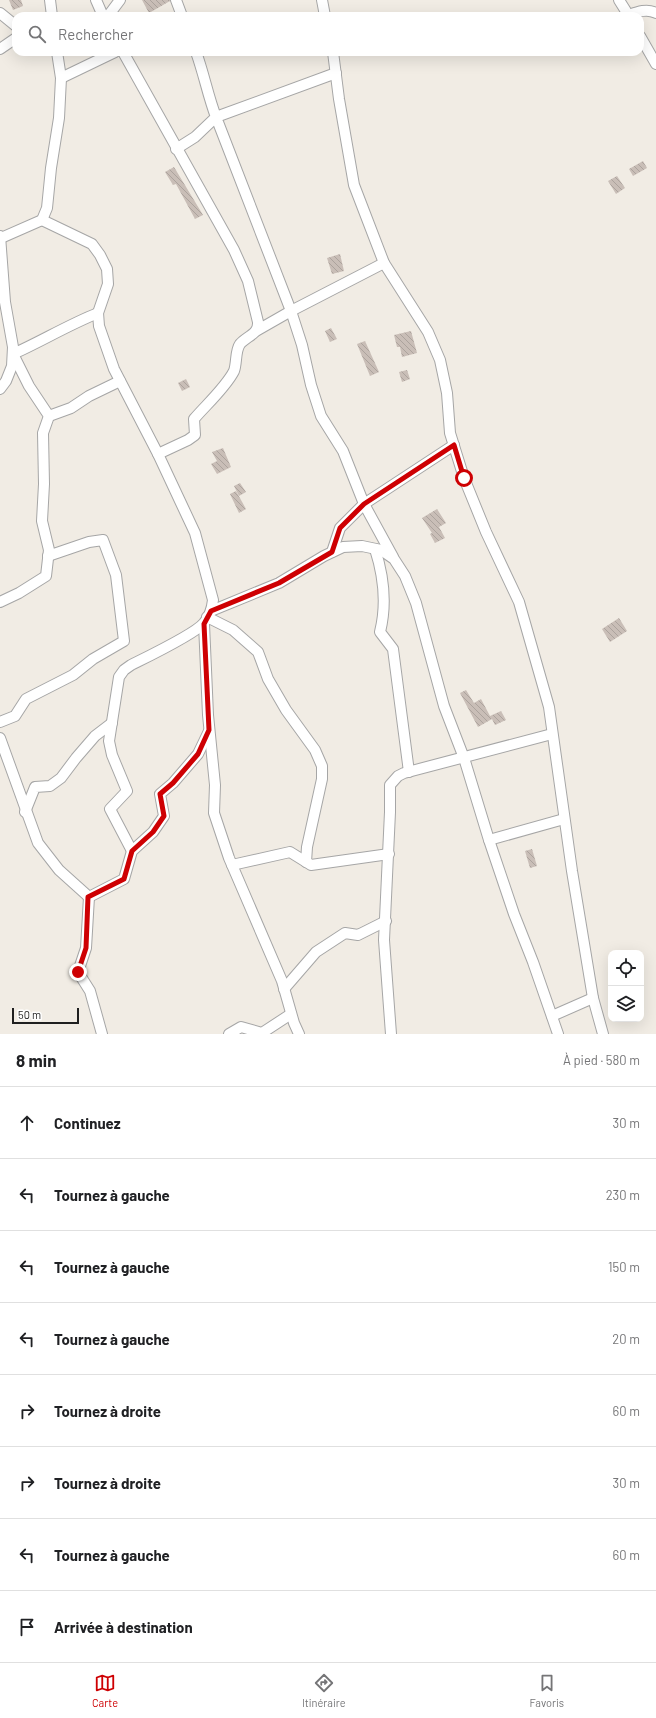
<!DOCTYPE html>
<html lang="fr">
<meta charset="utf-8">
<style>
body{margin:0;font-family:Barlow,sans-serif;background:#f2f2f2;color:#202124}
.controls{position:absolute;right:12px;bottom:12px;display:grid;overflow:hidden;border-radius:8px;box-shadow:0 4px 16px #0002}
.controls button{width:36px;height:36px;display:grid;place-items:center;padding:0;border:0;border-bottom:1px solid #e0e0e0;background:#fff;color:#202124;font:20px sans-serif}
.scale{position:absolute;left:12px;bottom:10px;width:67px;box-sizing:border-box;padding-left:4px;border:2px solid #1f1f1f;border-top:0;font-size:11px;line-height:14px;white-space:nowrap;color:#1f1f1f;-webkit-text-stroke:3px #fff;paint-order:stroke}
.stop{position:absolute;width:12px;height:12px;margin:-9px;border:3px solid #ce0003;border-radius:50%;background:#fff}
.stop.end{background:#ce0003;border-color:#fff;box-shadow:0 1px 4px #0008}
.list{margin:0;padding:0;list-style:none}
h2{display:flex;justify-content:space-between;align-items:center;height:52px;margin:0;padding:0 16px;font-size:17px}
h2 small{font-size:13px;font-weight:400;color:#757577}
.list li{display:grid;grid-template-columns:26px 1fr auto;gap:12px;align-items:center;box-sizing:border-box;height:72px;padding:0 16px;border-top:1px solid #e0e0e0}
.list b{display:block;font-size:15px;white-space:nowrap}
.list em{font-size:13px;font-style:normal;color:#757577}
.icon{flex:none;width:22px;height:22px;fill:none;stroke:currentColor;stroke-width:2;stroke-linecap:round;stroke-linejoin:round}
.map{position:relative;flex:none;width:656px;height:1034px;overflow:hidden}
.search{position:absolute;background:#fff;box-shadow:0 4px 16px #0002;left:12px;right:12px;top:12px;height:44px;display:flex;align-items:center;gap:10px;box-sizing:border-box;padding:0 14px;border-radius:12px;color:#757577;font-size:15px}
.sheet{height:628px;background:#fff}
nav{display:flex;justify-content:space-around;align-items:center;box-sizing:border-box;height:56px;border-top:1px solid #e0e0e0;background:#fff;font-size:11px;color:#757577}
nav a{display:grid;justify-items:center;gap:2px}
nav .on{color:#ce0003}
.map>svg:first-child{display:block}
</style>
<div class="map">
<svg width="656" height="1034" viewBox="0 0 656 1034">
<defs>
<pattern id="building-back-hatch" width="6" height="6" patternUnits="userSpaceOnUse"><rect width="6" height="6" fill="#c9beb7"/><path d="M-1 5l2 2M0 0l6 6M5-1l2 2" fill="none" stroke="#aca39d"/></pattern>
</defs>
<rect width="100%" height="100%" fill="#f1ece4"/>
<g fill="url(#building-back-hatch)">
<path d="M9,0H21L23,6L13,10Z"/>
<path d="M142,0H170V1L149,13Z"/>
<path d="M643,161L647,168L633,176L629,169Z"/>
<path d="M174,167L203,215L195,219L176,184L173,185L165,172Z"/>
<path d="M617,176L625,188L616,194L608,181Z"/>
<path d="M340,254L344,271L332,274L327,258Z"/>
<path d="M331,328L337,339L330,342L325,331Z"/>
<path d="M411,331L417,353L402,357L400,347H397L394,335Z"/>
<path d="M365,341L379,372L370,376L357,344Z"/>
<path d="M407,370L410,379L402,382L399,372Z"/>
<path d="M186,379L190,387L182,391L178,383Z"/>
<path d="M223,448L231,467L217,474L211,464L217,461L212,452Z"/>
<path d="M240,483L246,492L239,496L234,486Z"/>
<path d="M236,491L246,509L239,513L230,494Z"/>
<path d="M437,509L446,523L439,527L445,538L435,543L430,534L432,533L422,518Z"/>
<path d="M619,618L627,631L610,642L602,629Z"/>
<path d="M466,690L474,703L481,699L490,716L501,711L506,720L495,725L492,719L478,727L460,693Z"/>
<path d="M532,849L537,866L530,868L525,851Z"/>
</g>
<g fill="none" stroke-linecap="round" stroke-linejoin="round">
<defs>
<g id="minor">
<path d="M50,0L52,16"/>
<path d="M96,0L103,16"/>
<path d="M176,0L182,16"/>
<path d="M322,0L325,16"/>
<path d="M619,0L629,16"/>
<path d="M0,13L16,26"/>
<path d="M629,15C637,12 647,8 656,13"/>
<path d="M108,16L120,0"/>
<path d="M640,36L656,64"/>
<path d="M0,49L16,38"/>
<path d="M123,52L234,250L248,281L258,322C259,334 247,336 240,344C235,351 237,363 234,371C226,387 206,405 194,419L195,435L188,440L158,454"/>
<path d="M333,52L339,99L354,185L384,263L428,332L440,360L447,393L450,433L464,478L486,532L519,602L549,707L572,871L593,998L603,1034"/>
<path d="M336,73L216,117L291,311L302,345L311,385L321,416L343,451L364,504L393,557"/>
<path d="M61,78L115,52"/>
<path d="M176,149L195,137L216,117C208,96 204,74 196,52"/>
<path d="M42,220L92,244L100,255L107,269L108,284L98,313L99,326L114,369L158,454L195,533L213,600C212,609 210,616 204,623C195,634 147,657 131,665L124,670L119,677L109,741L112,755L127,791L110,809L132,851"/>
<path d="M0,236L5,302L13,347L12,366L6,381L0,389"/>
<path d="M1,238L42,220L47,208L51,168L59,118L61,78L57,52"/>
<path d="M256,331L291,311L384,263"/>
<path d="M49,416L71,408L89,396L120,381"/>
<path d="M375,549C384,577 387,604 380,632L393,649L409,772"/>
<path d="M332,552L340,528L364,504L454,445"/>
<path d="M0,602L19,593L46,576L49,550L42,521L44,484L43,433L49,416L29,386L13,354C42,341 68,325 98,313"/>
<path d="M211,611L279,583L324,556L343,547L362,546L381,550L394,559L405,576L416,603L444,706L464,758L489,840L514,914L533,962L558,1034"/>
<path d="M207,617L233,630L258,652L268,679L286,710L315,750L322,766V779L307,847L306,862"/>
<path d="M204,624L208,715L215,785L214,813L229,858L282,981L294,1023L299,1034"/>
<path d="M0,722L15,716L26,699L73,675L93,659L124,641L116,575L103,540L89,542L48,556"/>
<path d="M0,738L38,843L59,870L89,897L124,879L132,851L153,832L164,816L160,794L173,783L198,754L209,731"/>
<path d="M25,812L35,787L50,786L61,778L76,758L95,736L112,723"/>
<path d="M489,840L564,819"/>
<path d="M232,865L290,852L311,865L389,854"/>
<path d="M89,897L86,948L78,972L90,991L102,1034"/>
<path d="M284,989L316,952L345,933L358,935L386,921"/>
<path d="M552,1016L593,998"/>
<path d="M229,1034L241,1027L262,1033L291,1014"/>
<path d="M391,1034L384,940L390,812V785L398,776L404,773L552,734"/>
</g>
</defs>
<use href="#minor" stroke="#a6a6a6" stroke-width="12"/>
<use href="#minor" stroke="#fff" stroke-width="10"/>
</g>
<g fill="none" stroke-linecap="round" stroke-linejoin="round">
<path stroke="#ce0003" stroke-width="5" d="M78,972L86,948L88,897L124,879L132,851L153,832L164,816L160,794L173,783L198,754L209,730L204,624L211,611L279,583L332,552L340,528L364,504L454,445L464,478"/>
</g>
</svg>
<div class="controls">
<button><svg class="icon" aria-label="locate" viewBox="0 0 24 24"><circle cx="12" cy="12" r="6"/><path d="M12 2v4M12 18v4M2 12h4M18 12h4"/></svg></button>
<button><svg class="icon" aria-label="layers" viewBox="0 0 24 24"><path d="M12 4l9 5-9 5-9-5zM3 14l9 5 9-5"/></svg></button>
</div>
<div class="scale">50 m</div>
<div class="stop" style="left:464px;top:478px"></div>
<div class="stop end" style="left:78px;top:972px"></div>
<div class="search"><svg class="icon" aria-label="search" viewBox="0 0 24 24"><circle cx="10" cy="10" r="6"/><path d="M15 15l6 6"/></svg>Rechercher</div>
</div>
<section class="sheet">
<h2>8 min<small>À pied · 580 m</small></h2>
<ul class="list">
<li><svg class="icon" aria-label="ahead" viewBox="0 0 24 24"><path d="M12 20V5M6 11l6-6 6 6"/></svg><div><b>Continuez</b></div><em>30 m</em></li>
<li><svg class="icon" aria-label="left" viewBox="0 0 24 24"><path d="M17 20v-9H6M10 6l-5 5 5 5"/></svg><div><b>Tournez à gauche</b></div><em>230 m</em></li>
<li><svg class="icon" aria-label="left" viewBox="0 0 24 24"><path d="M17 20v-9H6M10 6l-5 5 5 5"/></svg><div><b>Tournez à gauche</b></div><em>150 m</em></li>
<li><svg class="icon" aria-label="left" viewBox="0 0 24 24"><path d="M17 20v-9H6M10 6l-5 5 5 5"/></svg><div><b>Tournez à gauche</b></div><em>20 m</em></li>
<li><svg class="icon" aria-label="right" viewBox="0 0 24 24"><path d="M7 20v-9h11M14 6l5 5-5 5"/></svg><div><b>Tournez à droite</b></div><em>60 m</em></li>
<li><svg class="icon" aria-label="right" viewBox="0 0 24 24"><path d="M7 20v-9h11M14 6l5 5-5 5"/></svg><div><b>Tournez à droite</b></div><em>30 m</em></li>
<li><svg class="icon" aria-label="left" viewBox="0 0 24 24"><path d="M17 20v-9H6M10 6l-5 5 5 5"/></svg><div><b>Tournez à gauche</b></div><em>60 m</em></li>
<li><svg class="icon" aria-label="arrive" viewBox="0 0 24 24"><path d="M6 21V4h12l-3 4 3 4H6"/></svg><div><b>Arrivée à destination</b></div></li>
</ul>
</section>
<nav>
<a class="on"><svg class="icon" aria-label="map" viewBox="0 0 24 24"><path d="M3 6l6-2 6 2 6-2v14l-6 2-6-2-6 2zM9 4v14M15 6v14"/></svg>Carte</a>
<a><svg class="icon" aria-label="directions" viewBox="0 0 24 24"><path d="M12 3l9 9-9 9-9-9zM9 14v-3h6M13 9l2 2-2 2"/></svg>Itinéraire</a>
<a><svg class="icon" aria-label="saved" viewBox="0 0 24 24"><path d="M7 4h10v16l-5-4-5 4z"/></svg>Favoris</a>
</nav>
